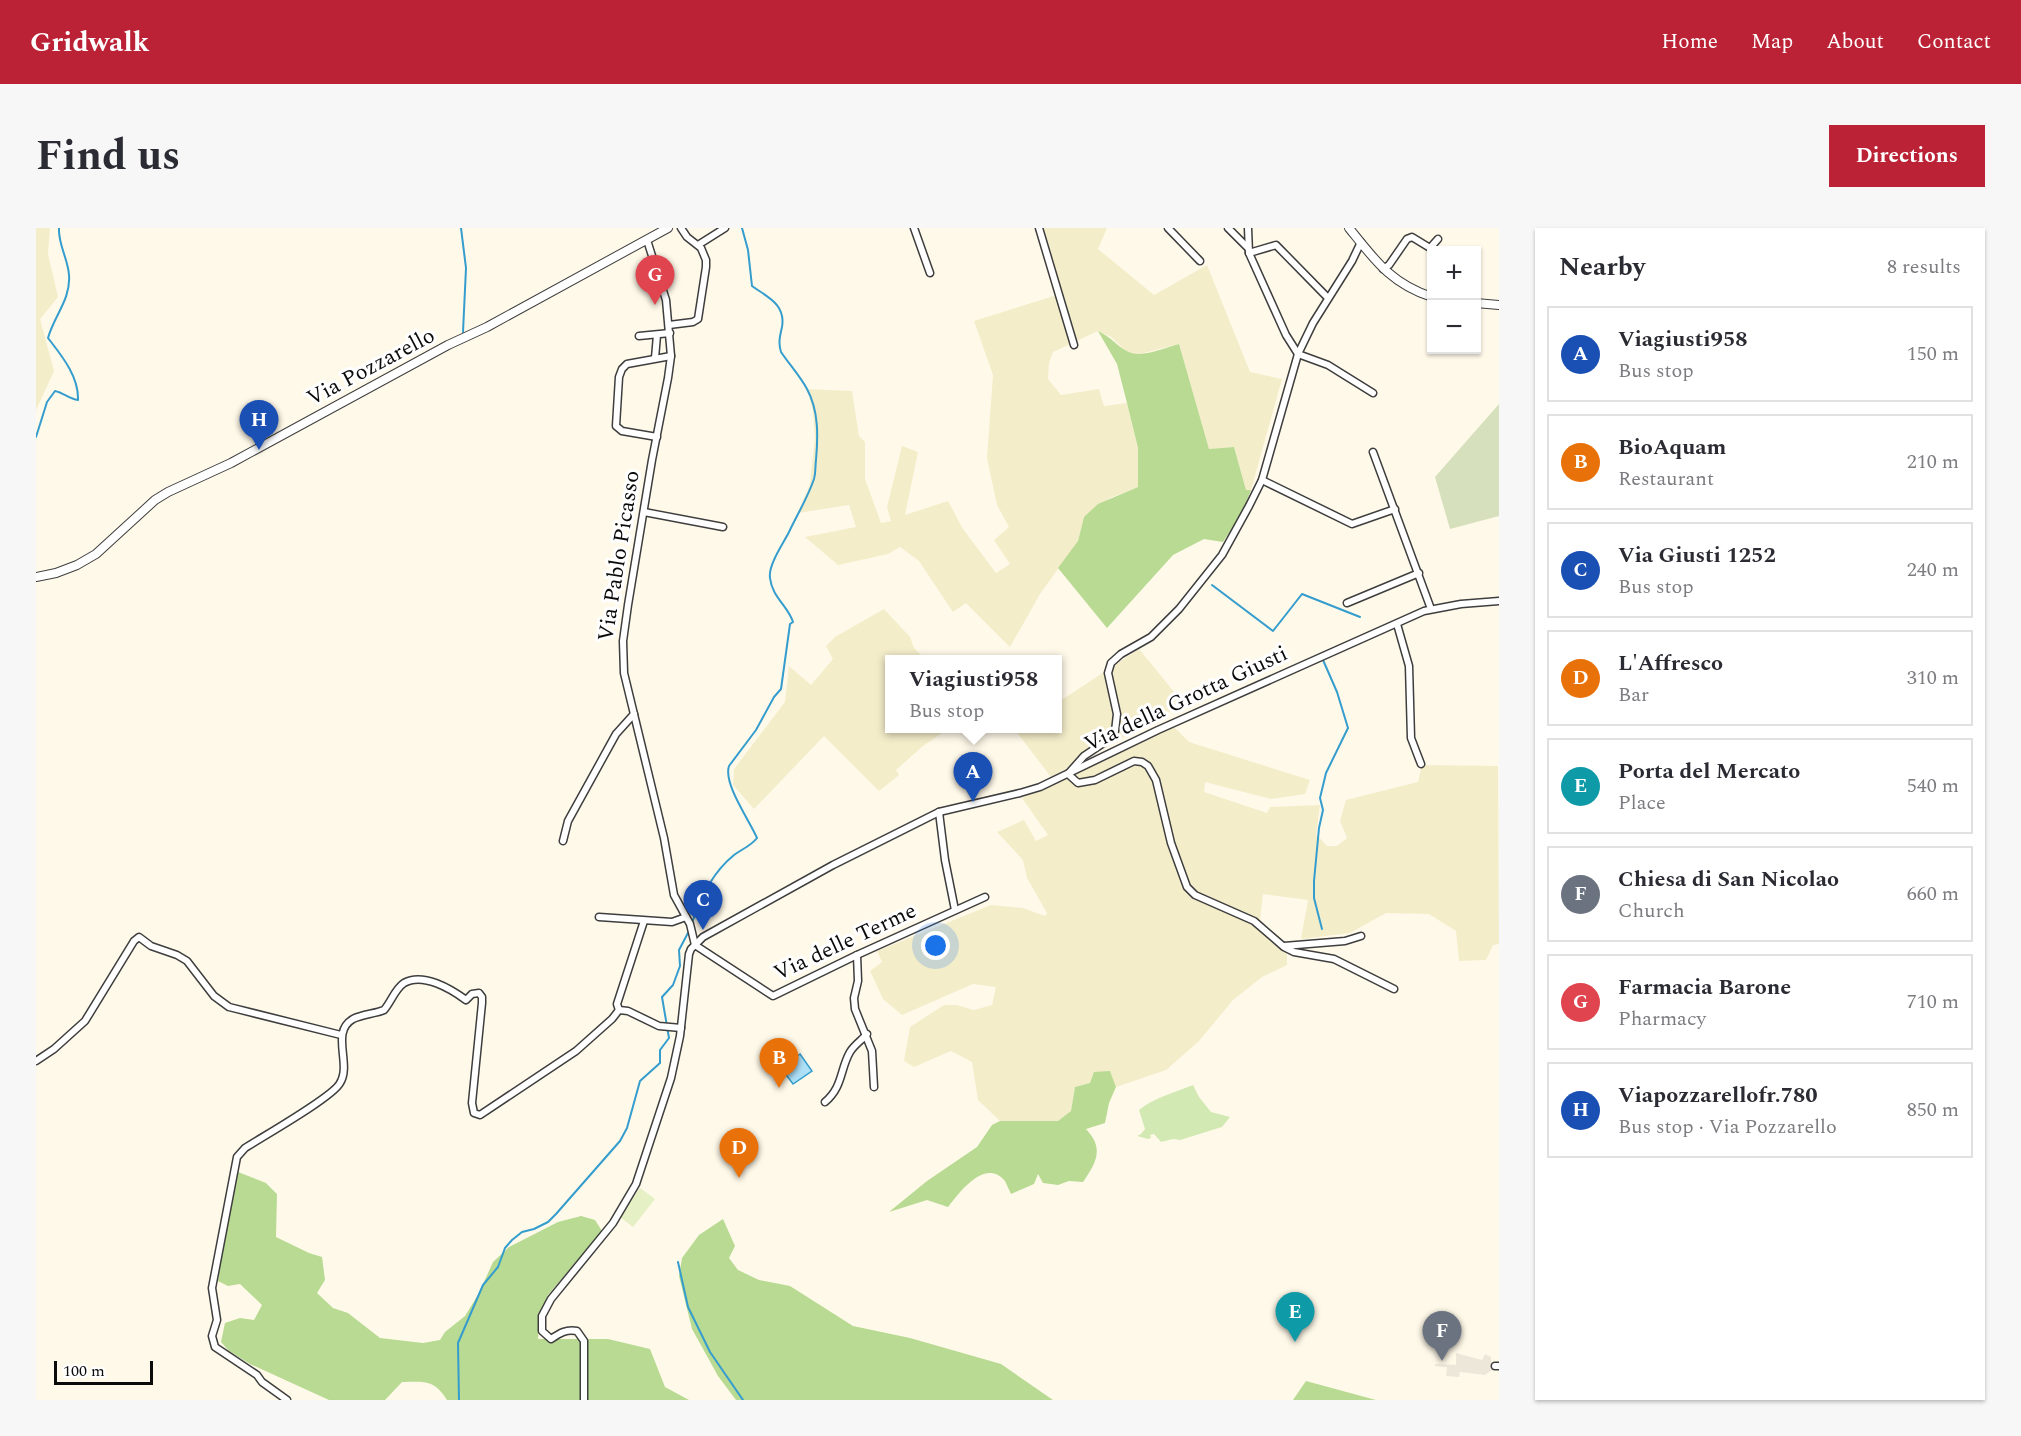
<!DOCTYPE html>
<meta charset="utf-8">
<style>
body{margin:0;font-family:Spectral,serif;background:#f7f7f7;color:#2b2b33}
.controls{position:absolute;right:18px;top:18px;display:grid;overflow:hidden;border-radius:0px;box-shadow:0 2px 4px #0004}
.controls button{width:54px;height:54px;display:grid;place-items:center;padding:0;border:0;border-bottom:2px solid #e1e1e2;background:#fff;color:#2b2b33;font:30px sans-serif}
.scale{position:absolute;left:18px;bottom:15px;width:99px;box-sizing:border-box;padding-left:6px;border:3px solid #0b0b0b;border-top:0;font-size:16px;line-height:21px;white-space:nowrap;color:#0b0b0b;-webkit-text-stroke:4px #fff;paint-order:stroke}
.you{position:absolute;left:900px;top:718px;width:21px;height:21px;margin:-15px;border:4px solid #fff;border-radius:50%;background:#1a73e8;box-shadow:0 0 0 9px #1a73e833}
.badge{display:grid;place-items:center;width:39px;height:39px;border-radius:50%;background:#bc2236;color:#fff;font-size:20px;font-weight:700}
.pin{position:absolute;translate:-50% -50px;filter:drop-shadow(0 2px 3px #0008)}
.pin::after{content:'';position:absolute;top:32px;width:21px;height:18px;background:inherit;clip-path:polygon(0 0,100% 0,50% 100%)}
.popup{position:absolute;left:849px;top:427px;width:177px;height:78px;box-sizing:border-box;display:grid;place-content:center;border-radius:0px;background:#fff;filter:drop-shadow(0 2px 4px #0005);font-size:20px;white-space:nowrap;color:#7c7c81}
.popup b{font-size:22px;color:#2b2b33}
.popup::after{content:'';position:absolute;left:50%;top:100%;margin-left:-12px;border:12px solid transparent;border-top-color:#fff}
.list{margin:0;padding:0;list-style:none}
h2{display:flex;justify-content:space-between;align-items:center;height:78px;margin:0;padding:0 24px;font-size:26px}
h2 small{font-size:20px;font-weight:400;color:#7c7c81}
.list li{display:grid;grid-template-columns:39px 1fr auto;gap:18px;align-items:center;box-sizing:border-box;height:96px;margin:0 12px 12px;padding:0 12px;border:2px solid #e1e1e2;border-radius:0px}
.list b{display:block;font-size:22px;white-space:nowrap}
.list p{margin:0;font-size:20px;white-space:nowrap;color:#7c7c81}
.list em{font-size:20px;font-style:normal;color:#7c7c81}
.map{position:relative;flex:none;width:1463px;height:1172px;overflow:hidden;border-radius:0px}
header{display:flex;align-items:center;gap:36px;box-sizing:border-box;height:84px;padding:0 30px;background:#bc2236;color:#fff}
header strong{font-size:28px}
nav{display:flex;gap:33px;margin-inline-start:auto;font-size:21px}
.intro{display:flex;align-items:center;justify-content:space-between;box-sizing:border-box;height:144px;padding:0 36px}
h1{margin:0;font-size:42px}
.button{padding:15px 27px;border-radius:0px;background:#bc2236;color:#fff;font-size:21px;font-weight:700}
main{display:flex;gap:36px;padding:0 36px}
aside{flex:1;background:#fff;border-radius:0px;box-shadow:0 2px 4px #0004}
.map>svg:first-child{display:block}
</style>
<header>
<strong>Gridwalk</strong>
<nav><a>Home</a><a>Map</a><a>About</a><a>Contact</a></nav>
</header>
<div class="intro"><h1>Find us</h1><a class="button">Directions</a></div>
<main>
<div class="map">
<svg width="1463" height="1172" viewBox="0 0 1463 1172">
<rect width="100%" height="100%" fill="#fff9e9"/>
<g fill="#f4edca">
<path d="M0,0H14L12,26L22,69L4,91L18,143L0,182Z"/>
<path d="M1000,0H1071L1062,21L1118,67L1171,37L1214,144L1246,151L1215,262H1210L1198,219L1173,221L1143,116L1100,127L1090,123L1075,109L1062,103L1017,124L1013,135L1012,151L1025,167L1063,161L1068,178L1091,175L1102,220V259L1074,270L1048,289L1042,313L1004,366L974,419L930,375L917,384L883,333L864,319L852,326L802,337L769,309L820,299L813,277L762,285L774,256L779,210L777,183L771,161L816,163L823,208L829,214V251L845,295L855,293L851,279L866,218L882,224L869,287L912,273L927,301L960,345L974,336L958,312L973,299L961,277L951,230L957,147L938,93L1021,67Z"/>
<path d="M848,381L874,409L878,420L889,431L853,432V500L912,501L887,518L860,542L863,547L843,563L788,508L718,581L697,557L698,541L749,474L753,438L775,457L797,431L790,418L799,409Z"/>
<path d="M1103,421L1148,476L1015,549L979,502L981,500H1021V475Z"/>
<path d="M1137,498L1153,514L1274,552L1269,566L1235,571L1169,554L1168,564L1231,585L1234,579L1284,577L1280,606L1291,618H1301L1311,610L1304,593L1310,572L1382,554L1386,537L1462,538L1463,716L1457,717L1450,732L1423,733L1420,703L1393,686L1350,685L1314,705L1265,711L1272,672L1227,666L1223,701L1251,726V737L1226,749L1197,772L1163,813L1130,842L1080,859L1074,843L1054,855L1039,859L1035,883L1022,893H964L942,872L936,834L915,823L878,839L868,833L874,799L908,777H921L938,782L956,777L960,759L937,756L866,787L847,771L834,743L846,734L841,723L955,677L987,680L1009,688L1011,685L991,650L987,632L961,604L988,592L1000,613L1012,607L986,570Z"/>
</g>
<path fill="#d3e9b3" d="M1157,857L1163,869L1175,884L1194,889L1186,899L1144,912L1137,911L1125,914L1118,906L1114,907L1115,910L1112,911L1101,908L1105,906L1109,901L1103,882C1119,869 1138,865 1157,857Z"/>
<g fill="#b8da92">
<path d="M1062,103C1076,110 1077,114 1089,122C1103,132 1127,120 1143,116L1173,221L1198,219L1210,262H1215L1206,285L1187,314L1168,311L1137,327L1071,400L1022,340L1042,313L1048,289L1062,276L1102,259V220L1091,175L1081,136Z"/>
<path d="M1074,843L1080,859L1073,875L1069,895L1050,901C1068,920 1061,934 1047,954L1033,953L1022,957L1007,955L1002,946L998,956L975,966C973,962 971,957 969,953C949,929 923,965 912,979L891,972L853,984L891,953L941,919L956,897L964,893H1022L1035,883L1039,859L1054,855L1058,844Z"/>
<path d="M202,944L230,955L241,966L240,1009L273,1025L286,1029L289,1052L281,1065L297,1080L312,1085L344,1110L387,1115L404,1112L409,1104L429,1088L443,1065L457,1034L473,1019L522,994L545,988L559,992L566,1003L512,1067L504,1087L502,1111H572L614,1121L629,1159L653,1172H411C398,1151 388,1154 366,1154L349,1172H293L214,1136L193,1123L185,1114L189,1095L204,1090L218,1092L226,1077L204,1056L192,1058L182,1053L188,1008Z"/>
<path d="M687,991L699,1018L693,1030L702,1042L723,1052L754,1058L817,1098L874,1110L965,1136L1017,1172H700L682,1148L656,1101L643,1048L646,1030L663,1007Z"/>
<path d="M1270,1153L1340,1172H1257Z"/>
</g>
<path fill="#d7e0bc" d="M1463,176V288L1414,301L1399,249Z"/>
<path fill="#e5f0c5" d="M604,960L619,971L597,999L583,988Z"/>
<path fill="#ede7da" d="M1420,1125L1446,1132L1449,1126L1455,1129V1135H1459V1140L1449,1147L1424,1144L1423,1149L1410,1148L1411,1139L1399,1138V1136L1420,1137Z"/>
<path fill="#aee1f7" stroke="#349dce" stroke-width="1.5" d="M764,826L776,843L757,856L745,840Z"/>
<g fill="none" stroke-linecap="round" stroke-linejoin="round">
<g stroke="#349dce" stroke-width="2">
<path d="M425,0L430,40L427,104"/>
<path d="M0,209L11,174L19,163C28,165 33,171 42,172C43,148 25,127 12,110C18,88 35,71 33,47C32,31 22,16 23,0"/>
<path d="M1176,357L1237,403L1266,366L1324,389"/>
<path d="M656,695C664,670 677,644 698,627C706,621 715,618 721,610C714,593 687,556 693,538L720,502L738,469L745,461L754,396L757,394C752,378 736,369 734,350C732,337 747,316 753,304C761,287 772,269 778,251C780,244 779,239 780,232C782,209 783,183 771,161C764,148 753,136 745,124C742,115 744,108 746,99C750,76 731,69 716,58L712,22L706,0"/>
<path d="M1286,701L1278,670V653L1283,600L1287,582L1284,570L1290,545L1312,500L1301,464L1287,432"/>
<path d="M642,1034L652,1079L674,1124L707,1172"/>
<path d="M423,1172L422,1115L447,1057L462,1039L469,1020L476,1012L486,1004L498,1001L512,994L520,986L584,913L591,900L604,853L624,835V822L633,810L626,769L637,757L644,738L643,722L653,703"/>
</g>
<defs>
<g id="minor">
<path d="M878,0L894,45"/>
<path d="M1003,0L1038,117"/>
<path d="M1132,0L1164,33"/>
<path d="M1192,0L1212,20"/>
<path d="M1212,0L1213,25L1250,107L1262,126L1292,137L1337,165"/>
<path d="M611,12L630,72L635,128L632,150L616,232L592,377L587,413L588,445L628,610L638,667L654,696L659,717"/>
<path d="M1325,14L1316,33L1277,95L1262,126L1226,252L1213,278L1186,327L1143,381L1115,409L1085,426L1075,435L1072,445L1081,486L1079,503L1072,512L1048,528L1032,546L1042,555L1059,552L1098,533L1106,534L1112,538L1120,552L1135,615L1151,659L1159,667L1218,693L1248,719L1258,724L1298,731L1358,761"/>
<path d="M662,17L689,0"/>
<path d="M1213,25L1240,17L1292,70"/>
<path d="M1347,41L1353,37L1371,11L1376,9L1394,20L1402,11"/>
<path d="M633,97L657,94L662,91L670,39V32L665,20L651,9L645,0"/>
<path d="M603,108L634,105"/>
<path d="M619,130L621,107"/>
<path d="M621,209L586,203L580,198L583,149L586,141L591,136L635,128"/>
<path d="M1337,224L1395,381"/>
<path d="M1226,252L1316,296L1359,281"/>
<path d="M608,284L687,299"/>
<path d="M1311,375L1383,345"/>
<path d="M1361,396L1373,438L1375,510L1385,536"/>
<path d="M903,584L909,632L919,682"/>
<path d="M527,613L532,593L580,506L598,486"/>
<path d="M563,689L636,694L650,689"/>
<path d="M659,717L737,768L821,727L949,669"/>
<path d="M1248,718L1309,713L1325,708"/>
<path d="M821,727L822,753L818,770L819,781L836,823L838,859"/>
<path d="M583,782L581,776L608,693"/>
<path d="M583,782L592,783L623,798L645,800"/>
<path d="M0,833L18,821L49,793L98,713L103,709L115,718L141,727L151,733L178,768L193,779L305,807"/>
<path d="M789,874C807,859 804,841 814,824C818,817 826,812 831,806"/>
<path d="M1459,1138H1463"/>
<path d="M251,1172L226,1154L221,1147L179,1119L176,1108L181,1092L176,1060L201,929L209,920C226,909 297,869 304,855C316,836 294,804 317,791C327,786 338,786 348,782C355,774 359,761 368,755C387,744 415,761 430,772L436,766L443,765L446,769V775L436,875L438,885L444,887L540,823L576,791L583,782"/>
<path d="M548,1172V1113L541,1103C530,1101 524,1105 515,1111L506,1103V1088L515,1071L577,995L600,956L635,850L644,808L653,726L655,721L667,709L797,637L903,584L984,565L1004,559L1122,502L1388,383L1425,376L1463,373"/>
</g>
<g id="tertiary">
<path d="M1313,0C1338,31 1355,56 1396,69"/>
<path d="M1440,75L1463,77"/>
<path d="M0,349L20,345L41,337L60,326L119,272L132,264L195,235L412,117L451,99L632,0"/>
</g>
</defs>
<use href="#minor" stroke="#3e3e3e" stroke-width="9"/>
<use href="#tertiary" stroke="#3e3e3e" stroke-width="10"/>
<use href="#minor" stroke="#fff" stroke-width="6"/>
<use href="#tertiary" stroke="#fff" stroke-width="8"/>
</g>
<g text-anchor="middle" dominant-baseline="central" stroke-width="6" stroke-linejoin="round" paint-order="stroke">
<g font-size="22" fill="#0b0b0b" stroke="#fff">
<text transform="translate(335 139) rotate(-28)">Via Pozzarello</text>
<text transform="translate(583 328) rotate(-81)">Via Pablo Picasso</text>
<text transform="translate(1150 471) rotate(-25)">Via della Grotta Giusti</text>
<text transform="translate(809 714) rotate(-25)">Via delle Terme</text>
</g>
</g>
</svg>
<div class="controls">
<button>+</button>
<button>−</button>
</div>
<div class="scale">100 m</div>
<div class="you"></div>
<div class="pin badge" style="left:937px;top:574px;background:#1a4fb4">A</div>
<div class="popup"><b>Viagiusti958</b>Bus stop</div>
<div class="pin badge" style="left:743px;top:860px;background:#e8710a">B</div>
<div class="pin badge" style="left:667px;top:702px;background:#1a4fb4">C</div>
<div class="pin badge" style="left:703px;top:950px;background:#e8710a">D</div>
<div class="pin badge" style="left:1259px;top:1114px;background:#0f9aa8">E</div>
<div class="pin badge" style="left:1406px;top:1133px;background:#6b7280">F</div>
<div class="pin badge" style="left:619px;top:77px;background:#e0444e">G</div>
<div class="pin badge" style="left:223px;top:222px;background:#1a4fb4">H</div>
</div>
<aside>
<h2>Nearby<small>8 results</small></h2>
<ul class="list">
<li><span class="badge" style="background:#1a4fb4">A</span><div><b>Viagiusti958</b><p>Bus stop</p></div><em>150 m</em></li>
<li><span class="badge" style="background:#e8710a">B</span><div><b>BioAquam</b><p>Restaurant</p></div><em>210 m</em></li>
<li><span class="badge" style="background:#1a4fb4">C</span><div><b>Via Giusti 1252</b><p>Bus stop</p></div><em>240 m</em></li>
<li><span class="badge" style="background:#e8710a">D</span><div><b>L'Affresco</b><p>Bar</p></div><em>310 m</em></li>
<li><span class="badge" style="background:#0f9aa8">E</span><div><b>Porta del Mercato</b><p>Place</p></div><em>540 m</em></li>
<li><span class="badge" style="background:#6b7280">F</span><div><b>Chiesa di San Nicolao</b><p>Church</p></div><em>660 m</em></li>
<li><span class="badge" style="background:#e0444e">G</span><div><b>Farmacia Barone</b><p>Pharmacy</p></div><em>710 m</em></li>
<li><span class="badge" style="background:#1a4fb4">H</span><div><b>Viapozzarellofr.780</b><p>Bus stop · Via Pozzarello</p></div><em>850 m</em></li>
</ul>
</aside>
</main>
